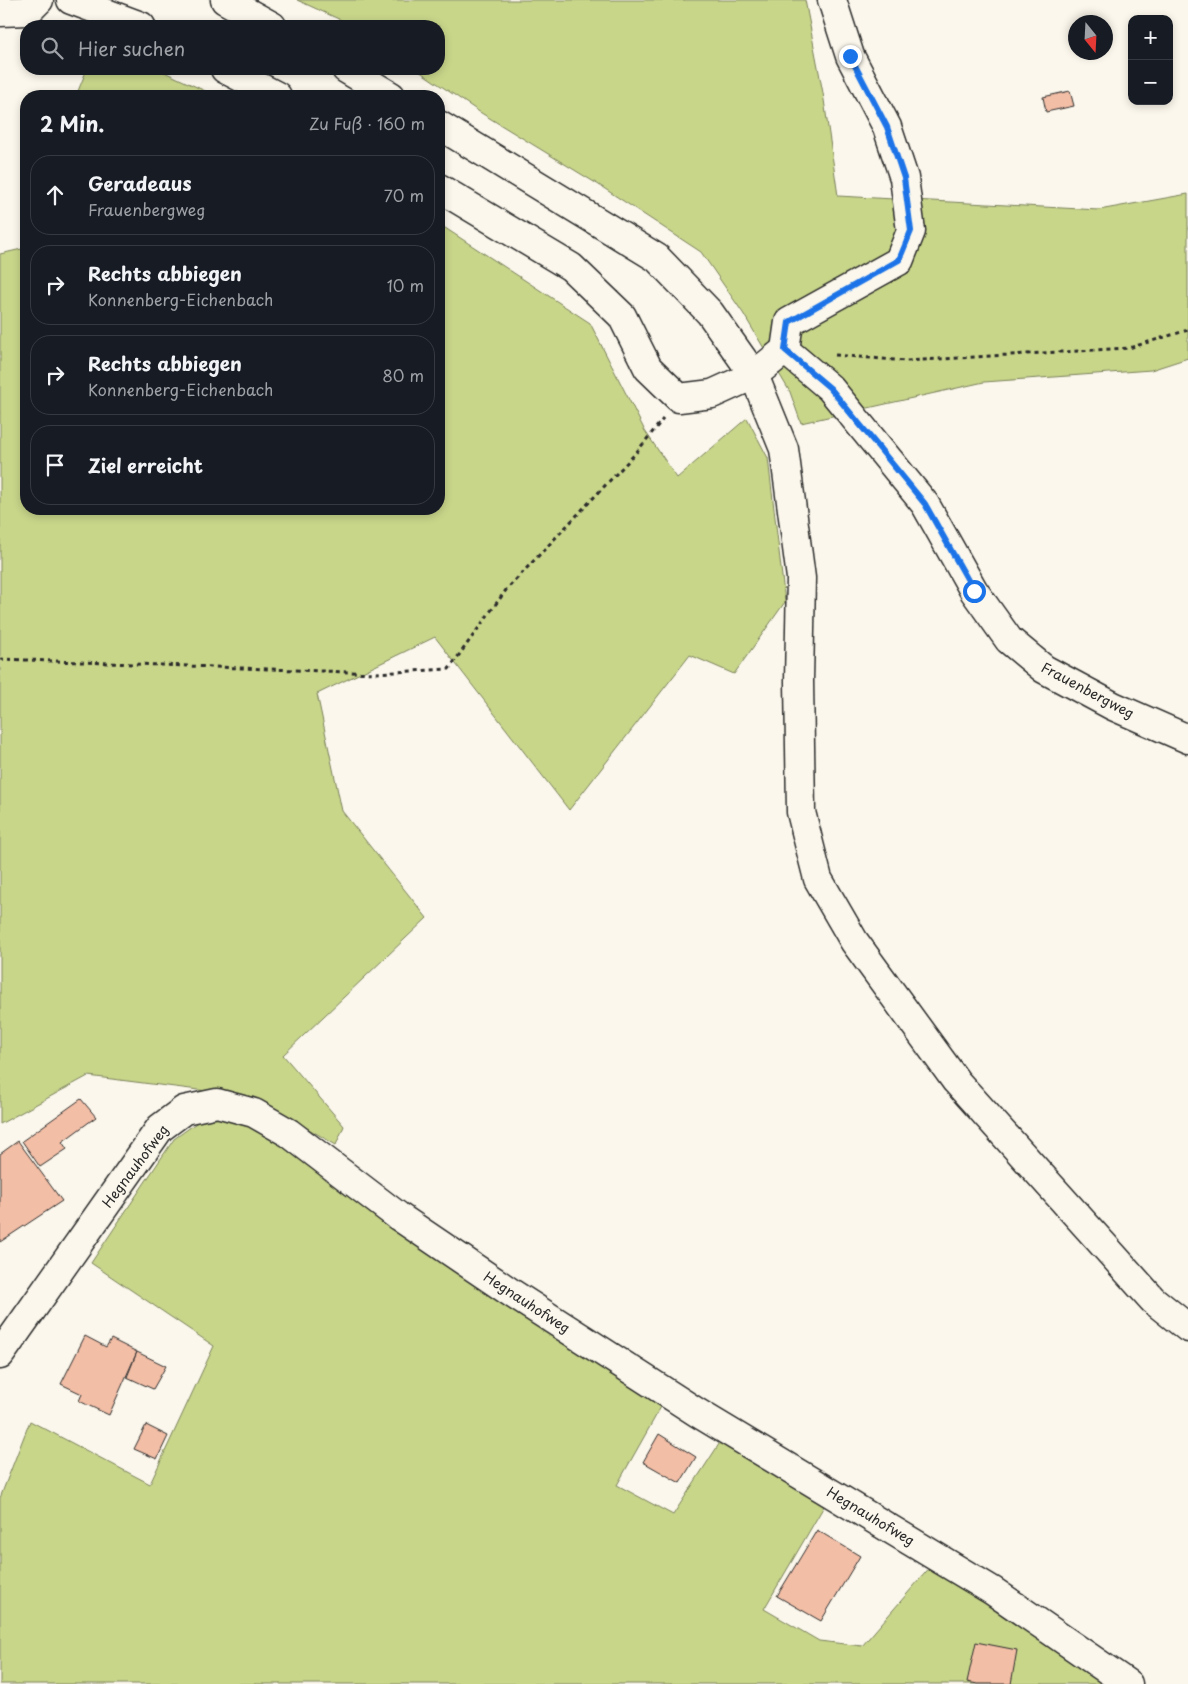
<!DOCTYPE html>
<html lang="de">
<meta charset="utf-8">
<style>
body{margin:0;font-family:"Playpen Sans",sans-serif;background:#20242c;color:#f1f3f6}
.controls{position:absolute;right:15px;top:15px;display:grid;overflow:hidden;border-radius:10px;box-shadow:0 2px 8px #0003}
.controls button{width:45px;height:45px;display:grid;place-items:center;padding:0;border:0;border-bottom:1px solid #363941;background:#171b24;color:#f1f3f6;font:25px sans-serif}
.compass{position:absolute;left:1068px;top:15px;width:45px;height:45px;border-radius:50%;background:#171b24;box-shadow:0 2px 8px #0003;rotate:162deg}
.stop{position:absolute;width:15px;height:15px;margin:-11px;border:4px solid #1a73e8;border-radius:50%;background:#fff}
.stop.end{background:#1a73e8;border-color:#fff;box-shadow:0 1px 5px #0008}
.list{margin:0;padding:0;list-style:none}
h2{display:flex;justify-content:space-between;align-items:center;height:65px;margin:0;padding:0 20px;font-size:21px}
h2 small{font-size:16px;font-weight:400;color:#9ea1a6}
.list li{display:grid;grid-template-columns:32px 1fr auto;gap:15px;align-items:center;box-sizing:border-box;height:80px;margin:0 10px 10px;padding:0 10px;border:1px solid #363941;border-radius:20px}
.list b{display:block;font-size:19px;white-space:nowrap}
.list p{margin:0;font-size:16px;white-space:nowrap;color:#9ea1a6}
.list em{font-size:16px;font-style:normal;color:#9ea1a6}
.icon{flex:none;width:28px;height:28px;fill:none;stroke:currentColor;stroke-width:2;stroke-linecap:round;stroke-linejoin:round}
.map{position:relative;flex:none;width:1188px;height:1684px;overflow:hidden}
.search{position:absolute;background:#171b24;box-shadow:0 2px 8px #0003;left:20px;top:20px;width:425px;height:55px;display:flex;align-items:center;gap:12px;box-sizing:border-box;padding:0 18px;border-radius:20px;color:#9ea1a6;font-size:19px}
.panel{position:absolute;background:#171b24;box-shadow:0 2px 8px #0003;left:20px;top:90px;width:425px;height:425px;border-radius:20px}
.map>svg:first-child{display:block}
</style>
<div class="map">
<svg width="1188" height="1684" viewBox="0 0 1188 1684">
<rect width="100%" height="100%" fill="#fbf7ec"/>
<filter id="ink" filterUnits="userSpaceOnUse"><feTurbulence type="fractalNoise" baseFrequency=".02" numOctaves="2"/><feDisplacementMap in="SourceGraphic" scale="10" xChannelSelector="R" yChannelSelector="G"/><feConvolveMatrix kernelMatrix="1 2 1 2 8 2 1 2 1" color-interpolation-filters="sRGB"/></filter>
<g filter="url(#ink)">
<g fill="#c8d68a" stroke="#7a805a">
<path d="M297,0H805L823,93L838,196L1099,210L1188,194V358L1151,370L984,382L801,423L790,392L743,313L701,252L599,185L478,111L416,69H439V26H354Z"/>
<path d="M87,69H158L216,96H76Z"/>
<path d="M439,224L590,323L645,431L677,478L747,418L768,458L785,602L734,674L690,655L569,810L435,637L317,694L342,811L427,918L283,1055L344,1126L336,1145L254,1097L88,1076L0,1124V254L26,248V509H439Z"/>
<path d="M227,1117L258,1126L662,1405L617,1485L673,1515L723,1438L827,1501L764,1609L819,1641L862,1646L932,1565L1113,1684H0V1498L30,1421L150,1484L214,1346L91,1263L174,1139L199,1121Z"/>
</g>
<g fill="#f3bea6" stroke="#2b2b2b">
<path d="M1070,91L1074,106L1046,112L1043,97Z"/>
<path d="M81,1099L96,1117L62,1142L67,1149L40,1167L22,1141Z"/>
<path d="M18,1141L62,1201L0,1242V1154Z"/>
<path d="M85,1336L106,1347L111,1339L137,1352L109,1415L79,1401L82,1394L61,1384Z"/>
<path d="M137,1352L166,1366L153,1389L127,1377Z"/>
<path d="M146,1425L168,1436L157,1459L134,1449Z"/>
<path d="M659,1434L696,1457L680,1483L643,1462Z"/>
<path d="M817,1530L860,1556L821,1621L777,1596Z"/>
<path d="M976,1642L1017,1650L1011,1684H978L967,1682Z"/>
</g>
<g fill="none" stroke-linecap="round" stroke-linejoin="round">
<defs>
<g id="minor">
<path d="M71,0L141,26"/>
<path d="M0,12L28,11L39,0"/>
<path d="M225,69L277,96"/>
<path d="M439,188L571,267L622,316L648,368L679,398L712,394L754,375L785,350"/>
<path d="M785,350L830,388L925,504L974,591L1009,640L1044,669L1113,706L1188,739"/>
<path d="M785,350L789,322L899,261L911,231L904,178L887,127L850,56L832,0"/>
<path d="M0,1355L160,1128L184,1110L217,1103L254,1113L289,1133L398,1216L513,1294L698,1413L993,1591L1128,1684"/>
</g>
<g id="major">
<path d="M225,0L272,26"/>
<path d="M346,69L391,96"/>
<path d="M439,125L657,258L710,313L754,375L784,449L801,578L799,681L801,812L818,879L854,941L956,1081L1153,1300L1188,1328"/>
</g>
</defs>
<use href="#minor" stroke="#2b2b2b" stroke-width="31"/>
<use href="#major" stroke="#2b2b2b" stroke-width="31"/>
<g stroke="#2b2b2b" stroke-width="3" stroke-dasharray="4 4" stroke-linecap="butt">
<path d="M835,355L906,361L1129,348L1188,330"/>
<path d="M0,659L376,673L449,669L506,590L635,454L663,419"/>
</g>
<use href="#minor" stroke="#fbf7ec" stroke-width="28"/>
<use href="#major" stroke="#fbf7ec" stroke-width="28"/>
</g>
</g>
<g fill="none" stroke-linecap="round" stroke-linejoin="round" filter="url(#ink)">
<path stroke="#1a73e8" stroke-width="6" d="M850,56L887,127L904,178L911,231L899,260L789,322L785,350L830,388L925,504L974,591"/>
</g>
<g text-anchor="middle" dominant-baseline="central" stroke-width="4.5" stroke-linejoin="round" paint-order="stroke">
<g font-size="14" fill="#2b2b2b" stroke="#fbf7ec">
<text transform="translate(1088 690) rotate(28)">Frauenbergweg</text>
<text transform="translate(135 1166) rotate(-53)">Hegnauhofweg</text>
<text transform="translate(527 1302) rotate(33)">Hegnauhofweg</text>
<text transform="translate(871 1516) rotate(31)">Hegnauhofweg</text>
</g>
</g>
</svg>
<div class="controls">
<button>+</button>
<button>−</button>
</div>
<svg class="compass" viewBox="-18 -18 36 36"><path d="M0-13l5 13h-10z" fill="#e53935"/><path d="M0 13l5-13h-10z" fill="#9ea1a6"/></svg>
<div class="stop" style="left:974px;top:591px"></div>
<div class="stop end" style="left:850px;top:56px"></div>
<div class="search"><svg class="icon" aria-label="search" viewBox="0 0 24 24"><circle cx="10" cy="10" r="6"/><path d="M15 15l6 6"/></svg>Hier suchen</div>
<section class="panel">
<h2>2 Min.<small>Zu Fuß · 160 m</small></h2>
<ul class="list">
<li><svg class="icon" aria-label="ahead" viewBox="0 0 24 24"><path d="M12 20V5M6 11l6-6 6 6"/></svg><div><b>Geradeaus</b><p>Frauenbergweg</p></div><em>70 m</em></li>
<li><svg class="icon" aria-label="right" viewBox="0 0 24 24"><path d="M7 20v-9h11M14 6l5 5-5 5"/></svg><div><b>Rechts abbiegen</b><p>Konnenberg-Eichenbach</p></div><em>10 m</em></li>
<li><svg class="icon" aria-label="right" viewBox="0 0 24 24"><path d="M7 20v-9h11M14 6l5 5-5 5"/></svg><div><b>Rechts abbiegen</b><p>Konnenberg-Eichenbach</p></div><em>80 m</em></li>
<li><svg class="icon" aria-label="arrive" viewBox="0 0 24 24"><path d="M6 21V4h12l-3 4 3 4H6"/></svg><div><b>Ziel erreicht</b></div></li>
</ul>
</section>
</div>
